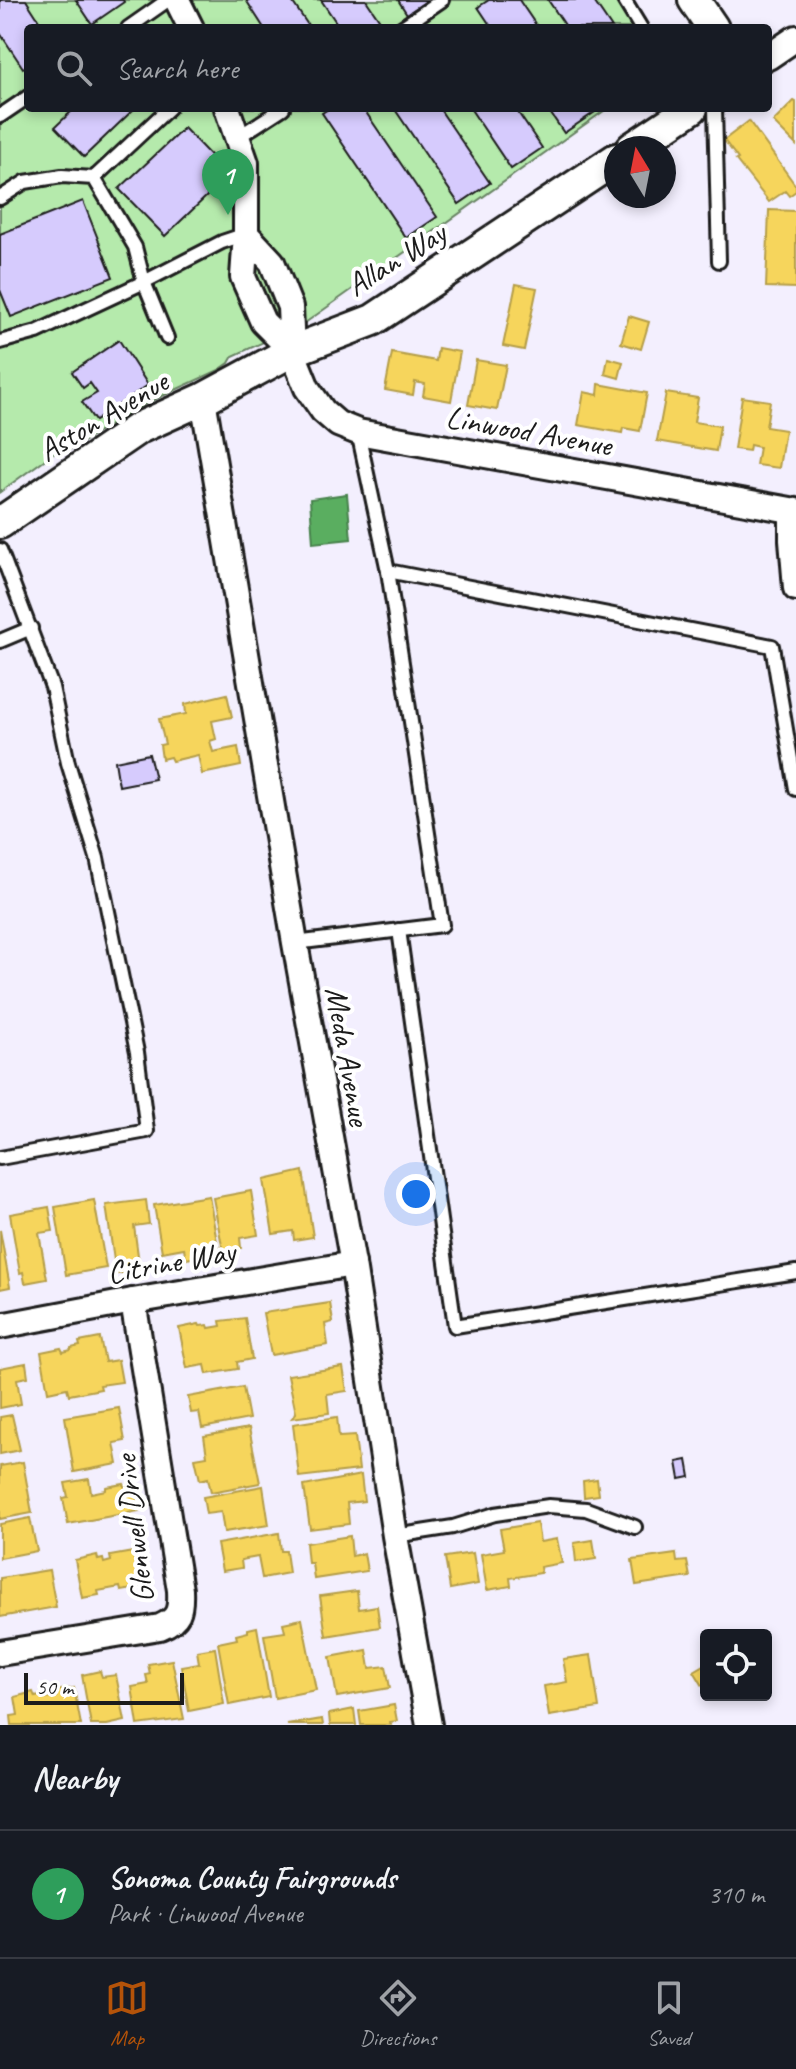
<!DOCTYPE html>
<meta charset="utf-8">
<style>
body{margin:0;font-family:Caveat,sans-serif;background:#20242c;color:#f1f3f6}
.controls{position:absolute;right:24px;bottom:24px;display:grid;overflow:hidden;border-radius:8px;box-shadow:0 4px 12px #0003}
.controls button{width:72px;height:72px;display:grid;place-items:center;padding:0;border:0;border-bottom:2px solid #363941;background:#171b24;color:#f1f3f6;font:40px sans-serif}
.compass{position:absolute;left:604px;top:136px;width:72px;height:72px;border-radius:50%;background:#171b24;box-shadow:0 4px 12px #0003;rotate:350deg}
.scale{position:absolute;left:24px;bottom:20px;width:160px;box-sizing:border-box;padding-left:8px;border:4px solid #1c1c1c;border-top:0;font-size:22px;line-height:28px;white-space:nowrap;color:#1c1c1c;-webkit-text-stroke:6px #fff;paint-order:stroke}
.you{position:absolute;left:416px;top:1194px;width:28px;height:28px;margin:-20px;border:6px solid #fff;border-radius:50%;background:#1a73e8;box-shadow:0 0 0 12px #1a73e833}
.badge{display:grid;place-items:center;width:52px;height:52px;border-radius:50%;background:#b45309;color:#fff;font-size:26px;font-weight:700}
.pin{position:absolute;translate:-50% -66px;filter:drop-shadow(0 2px 4px #0008)}
.pin::after{content:'';position:absolute;top:42px;width:28px;height:24px;background:inherit;clip-path:polygon(0 0,100% 0,50% 100%)}
.list{margin:0;padding:0;list-style:none}
h2{display:flex;justify-content:space-between;align-items:center;height:104px;margin:0;padding:0 32px;font-size:34px}
h2 small{font-size:26px;font-weight:400;color:#9ea1a6}
.list li{display:grid;grid-template-columns:52px 1fr auto;gap:24px;align-items:center;box-sizing:border-box;height:128px;padding:0 32px;border-top:2px solid #363941}
.list b{display:block;font-size:30px;white-space:nowrap}
.list p{margin:0;font-size:26px;white-space:nowrap;color:#9ea1a6}
.list em{font-size:26px;font-style:normal;color:#9ea1a6}
.icon{flex:none;width:44px;height:44px;fill:none;stroke:currentColor;stroke-width:2;stroke-linecap:round;stroke-linejoin:round}
.map{position:relative;flex:none;width:796px;height:1725px;overflow:hidden}
.search{position:absolute;background:#171b24;box-shadow:0 4px 12px #0003;left:24px;right:24px;top:24px;height:88px;display:flex;align-items:center;gap:20px;box-sizing:border-box;padding:0 28px;border-radius:8px;color:#9ea1a6;font-size:30px}
.sheet{height:232px;background:#171b24}
nav{display:flex;justify-content:space-around;align-items:center;box-sizing:border-box;height:112px;border-top:2px solid #363941;background:#171b24;font-size:22px;color:#9ea1a6}
nav a{display:grid;justify-items:center;gap:4px}
nav .on{color:#b45309}
.map>svg:first-child{display:block}
</style>
<div class="map">
<svg width="796" height="1725" viewBox="0 0 796 1725">
<rect width="100%" height="100%" fill="#f3effe"/>
<filter id="ink" filterUnits="userSpaceOnUse"><feTurbulence type="fractalNoise" baseFrequency=".0125" numOctaves="2"/><feDisplacementMap in="SourceGraphic" scale="16" xChannelSelector="R" yChannelSelector="G"/><feConvolveMatrix kernelMatrix="1 2 1 2 8 2 1 2 1" color-interpolation-filters="sRGB"/></filter>
<g filter="url(#ink)">
<path fill="#b5eaac" stroke="#688364" stroke-width="2" d="M0,0H631L649,28H28V108H608L305,323L233,356L229,363L219,370L147,403L69,450L66,444L0,492Z"/>
<g fill="#f6d55c" stroke="#b59e49" stroke-width="2">
<path d="M794,101L796,102V145L773,122Z"/>
<path d="M749,121L796,186V191L789,196L785,191L769,202L736,160L738,159L724,140Z"/>
<path d="M769,210L796,211V288L766,287Z"/>
<path d="M516,284L537,288L524,350L503,346Z"/>
<path d="M629,316L649,322L641,349L621,343Z"/>
<path d="M438,348L460,352L451,401L423,396L425,384L415,382L413,395L385,390L392,353L436,361Z"/>
<path d="M608,358L623,362L619,378L605,374Z"/>
<path d="M476,360L506,365L497,410L468,405Z"/>
<path d="M599,384L647,393L640,431L623,428L622,433L578,425L584,392L598,395Z"/>
<path d="M666,393L698,398L694,422L720,426L716,451L657,441Z"/>
<path d="M742,397L770,401L766,427L785,430L779,468L756,465L759,447L750,445L749,451L734,449Z"/>
<path d="M227,694L232,717L212,721L216,739L210,741L213,752L238,747L241,766L202,774L198,755L172,761L170,757L162,759L160,745L165,744L159,719L186,714L185,704Z"/>
<path d="M303,1171L313,1237L294,1240L293,1231L273,1234L264,1180Z"/>
<path d="M251,1191L258,1235L240,1238L241,1248L223,1251L213,1198Z"/>
<path d="M209,1196L219,1253L186,1259L184,1248L162,1252L154,1205Z"/>
<path d="M94,1200L106,1268L66,1275L55,1207Z"/>
<path d="M146,1200L149,1224L134,1226L140,1270L116,1274L106,1205Z"/>
<path d="M49,1207L53,1231L39,1233L47,1279L25,1283L23,1272L20,1273L10,1214Z"/>
<path d="M0,1230L10,1287L0,1289Z"/>
<path d="M330,1303L333,1322L325,1324L328,1345L271,1355L263,1313Z"/>
<path d="M245,1318L252,1359L237,1362L238,1369L207,1374L205,1365L187,1368L179,1328L199,1324L200,1326L208,1325L209,1328L221,1326L220,1321Z"/>
<path d="M100,1338L105,1362L118,1360L122,1382L100,1385L101,1389L69,1395L67,1388L48,1392L41,1352L61,1348L63,1352L71,1350V1348L80,1346L79,1342Z"/>
<path d="M26,1363L28,1377L17,1379L21,1404L0,1408V1368Z"/>
<path d="M343,1367L347,1391L327,1394L329,1413L292,1418L296,1413L288,1375Z"/>
<path d="M243,1387L249,1419L202,1428L199,1412L191,1413L188,1397Z"/>
<path d="M119,1408L125,1441L114,1443L118,1464L74,1472L65,1417Z"/>
<path d="M12,1415L20,1450L0,1454V1417Z"/>
<path d="M337,1417L339,1437L355,1436L359,1470L299,1477L293,1424Z"/>
<path d="M249,1428L260,1483L211,1492L208,1478L200,1480L195,1458L207,1456L204,1436Z"/>
<path d="M23,1462L32,1513L0,1519V1466Z"/>
<path d="M361,1475L364,1501L347,1503L349,1524L310,1529L304,1486Z"/>
<path d="M89,1479L91,1493L106,1490V1487L124,1484L125,1487L134,1485L139,1511L68,1524L63,1498L68,1497L65,1483Z"/>
<path d="M597,1479L599,1495L584,1497L583,1481Z"/>
<path d="M263,1486L269,1525L224,1532L221,1512L206,1514L203,1497Z"/>
<path d="M30,1518L37,1551L0,1558V1524Z"/>
<path d="M537,1523L540,1542L557,1539L562,1563L540,1567L541,1573L510,1578L511,1586L487,1590L481,1554L504,1550L500,1529Z"/>
<path d="M279,1533L281,1551H286L289,1573L262,1578L258,1557L241,1560L242,1568L222,1571L217,1544Z"/>
<path d="M350,1536L352,1556L364,1553L367,1571L314,1579L312,1563H308L306,1543Z"/>
<path d="M593,1540L596,1559L576,1562L574,1543Z"/>
<path d="M133,1552L139,1588L121,1591L120,1587L98,1591L99,1595L82,1598L75,1560L97,1555L98,1560L103,1559L104,1563L111,1561L110,1556Z"/>
<path d="M473,1553L478,1584L450,1589L445,1557Z"/>
<path d="M676,1554L677,1562L687,1561L690,1577L636,1585L632,1560Z"/>
<path d="M49,1570L56,1607L0,1617V1578Z"/>
<path d="M357,1591L359,1609L377,1606L380,1627L326,1636L320,1596Z"/>
<path d="M302,1619L316,1690L275,1698L264,1635L285,1632L283,1623Z"/>
<path d="M257,1627L269,1697L229,1705L218,1643L237,1639L236,1635L248,1632V1629Z"/>
<path d="M215,1648L224,1704L189,1711L181,1666L199,1663L197,1651Z"/>
<path d="M367,1650L370,1668L386,1666L390,1688L337,1697L330,1657Z"/>
<path d="M591,1655L599,1708L549,1716L544,1686L567,1682L563,1659Z"/>
<path d="M172,1660L184,1719L138,1725L132,1687L148,1684L146,1675L150,1674L148,1664Z"/>
<path d="M706,1664V1691L694,1671Z"/>
<path d="M100,1671L102,1677L116,1675L125,1721L107,1725H91L82,1675Z"/>
<path d="M74,1688L81,1725H12L11,1716L18,1715L15,1697L33,1692L35,1697L44,1695L45,1699L56,1697L55,1691Z"/>
<path d="M394,1705L397,1721L390,1722L391,1725H361L359,1711Z"/>
<path d="M354,1709L356,1725H330L329,1714Z"/>
<path d="M322,1719L323,1725H287Z"/>
</g>
<path fill="#5aae61" stroke="#47824c" stroke-width="2" d="M347,494L351,539L313,543L310,499Z"/>
<g fill="#d6cbfd" stroke="#1c1c1c" stroke-width="2">
<path d="M0,0H26L44,28H28V65L23,68L0,33Z"/>
<path d="M76,0H123L124,2L92,24Z"/>
<path d="M246,0H291L310,28H264Z"/>
<path d="M321,0H366L385,28H340Z"/>
<path d="M398,0H428L407,14Z"/>
<path d="M489,0H519L538,28H492L478,7Z"/>
<path d="M548,0H593L612,28H567Z"/>
<path d="M75,108H135L84,157L55,127Z"/>
<path d="M330,108H363L437,217L406,238L322,113Z"/>
<path d="M394,108H439L490,183L459,204Z"/>
<path d="M470,108H515L542,148L511,169Z"/>
<path d="M547,108H592L595,112L564,133Z"/>
<path d="M184,128L229,175L165,236L119,189Z"/>
<path d="M83,201L113,277L11,317L0,290V234Z"/>
<path d="M119,340L148,385L95,421L82,402L97,393L90,383L83,388L72,372Z"/>
<path d="M149,754L155,779L119,786L115,761Z"/>
<path d="M687,1460L690,1477L680,1479L677,1462Z"/>
</g>
<g fill="none" stroke-linecap="round" stroke-linejoin="round">
<defs>
<g id="service">
<path d="M624,0L641,28"/>
<path d="M128,28L168,0"/>
<path d="M401,28L442,0"/>
<path d="M715,108L719,261"/>
<path d="M0,116L28,97"/>
<path d="M238,137L283,108"/>
<path d="M94,178L135,247L144,282L167,338"/>
<path d="M0,198L25,182L62,176L94,178L169,108"/>
<path d="M0,342L37,332L144,282L222,242L246,234"/>
<path d="M0,550L52,687L68,763L97,858L137,1052L147,1131L0,1158"/>
<path d="M388,571L772,646L796,789"/>
<path d="M0,641L31,628"/>
<path d="M399,930L455,1326L796,1272"/>
<path d="M295,943L442,925L388,571L358,432"/>
<path d="M395,1536L453,1527L495,1514L549,1506L586,1509L635,1527"/>
</g>
<g id="minor">
<path d="M177,0L191,28"/>
<path d="M768,57L796,38"/>
<path d="M227,108L246,163V234L243,277L263,322L292,351"/>
<path d="M246,234L272,262L290,307L292,351L307,388L323,411L338,424L358,432L796,511"/>
<path d="M203,399L295,943L353,1264L395,1536L429,1725"/>
<path d="M792,512V540L796,588"/>
<path d="M0,1326L133,1301L353,1264"/>
<path d="M0,1653L160,1627C179,1619 181,1611 180,1590L133,1301"/>
</g>
<g id="tertiary">
<path d="M694,0L713,28"/>
<path d="M632,148L692,108"/>
<path d="M0,523L139,428L203,399L292,351L373,320L616,159"/>
</g>
</defs>
<use href="#service" stroke="#1c1c1c" stroke-width="18"/>
<use href="#minor" stroke="#1c1c1c" stroke-width="30"/>
<use href="#tertiary" stroke="#1c1c1c" stroke-width="36"/>
<use href="#service" stroke="#fff" stroke-width="12"/>
<use href="#minor" stroke="#fff" stroke-width="24"/>
<use href="#tertiary" stroke="#fff" stroke-width="30"/>
</g>
</g>
<g text-anchor="middle" dominant-baseline="central" stroke-width="8" stroke-linejoin="round" paint-order="stroke">
<g font-size="32" fill="#1c1c1c" stroke="#fff">
<text transform="translate(396 259) rotate(-32)">Allan Way</text>
<text transform="translate(103 416) rotate(-31)">Aston Avenue</text>
<text transform="translate(529 431) rotate(10)">Linwood Avenue</text>
<text transform="translate(348 1056) rotate(80)">Meda Avenue</text>
<text transform="translate(171 1262) rotate(-10)">Citrine Way</text>
<text transform="translate(134 1529) rotate(-97)">Glenwell Drive</text>
</g>
</g>
</svg>
<div class="controls">
<button><svg class="icon" aria-label="locate" viewBox="0 0 24 24"><circle cx="12" cy="12" r="6"/><path d="M12 2v4M12 18v4M2 12h4M18 12h4"/></svg></button>
</div>
<svg class="compass" viewBox="-18 -18 36 36"><path d="M0-13l5 13h-10z" fill="#e53935"/><path d="M0 13l5-13h-10z" fill="#9ea1a6"/></svg>
<div class="scale">50 m</div>
<div class="you"></div>
<div class="pin badge" style="left:228px;top:215px;background:#2e9e5b">1</div>
<div class="search"><svg class="icon" aria-label="search" viewBox="0 0 24 24"><circle cx="10" cy="10" r="6"/><path d="M15 15l6 6"/></svg>Search here</div>
</div>
<section class="sheet">
<h2>Nearby<small></small></h2>
<ul class="list">
<li><span class="badge" style="background:#2e9e5b">1</span><div><b>Sonoma County Fairgrounds</b><p>Park · Linwood Avenue</p></div><em>310 m</em></li>
</ul>
</section>
<nav>
<a class="on"><svg class="icon" aria-label="map" viewBox="0 0 24 24"><path d="M3 6l6-2 6 2 6-2v14l-6 2-6-2-6 2zM9 4v14M15 6v14"/></svg>Map</a>
<a><svg class="icon" aria-label="directions" viewBox="0 0 24 24"><path d="M12 3l9 9-9 9-9-9zM9 14v-3h6M13 9l2 2-2 2"/></svg>Directions</a>
<a><svg class="icon" aria-label="saved" viewBox="0 0 24 24"><path d="M7 4h10v16l-5-4-5 4z"/></svg>Saved</a>
</nav>
